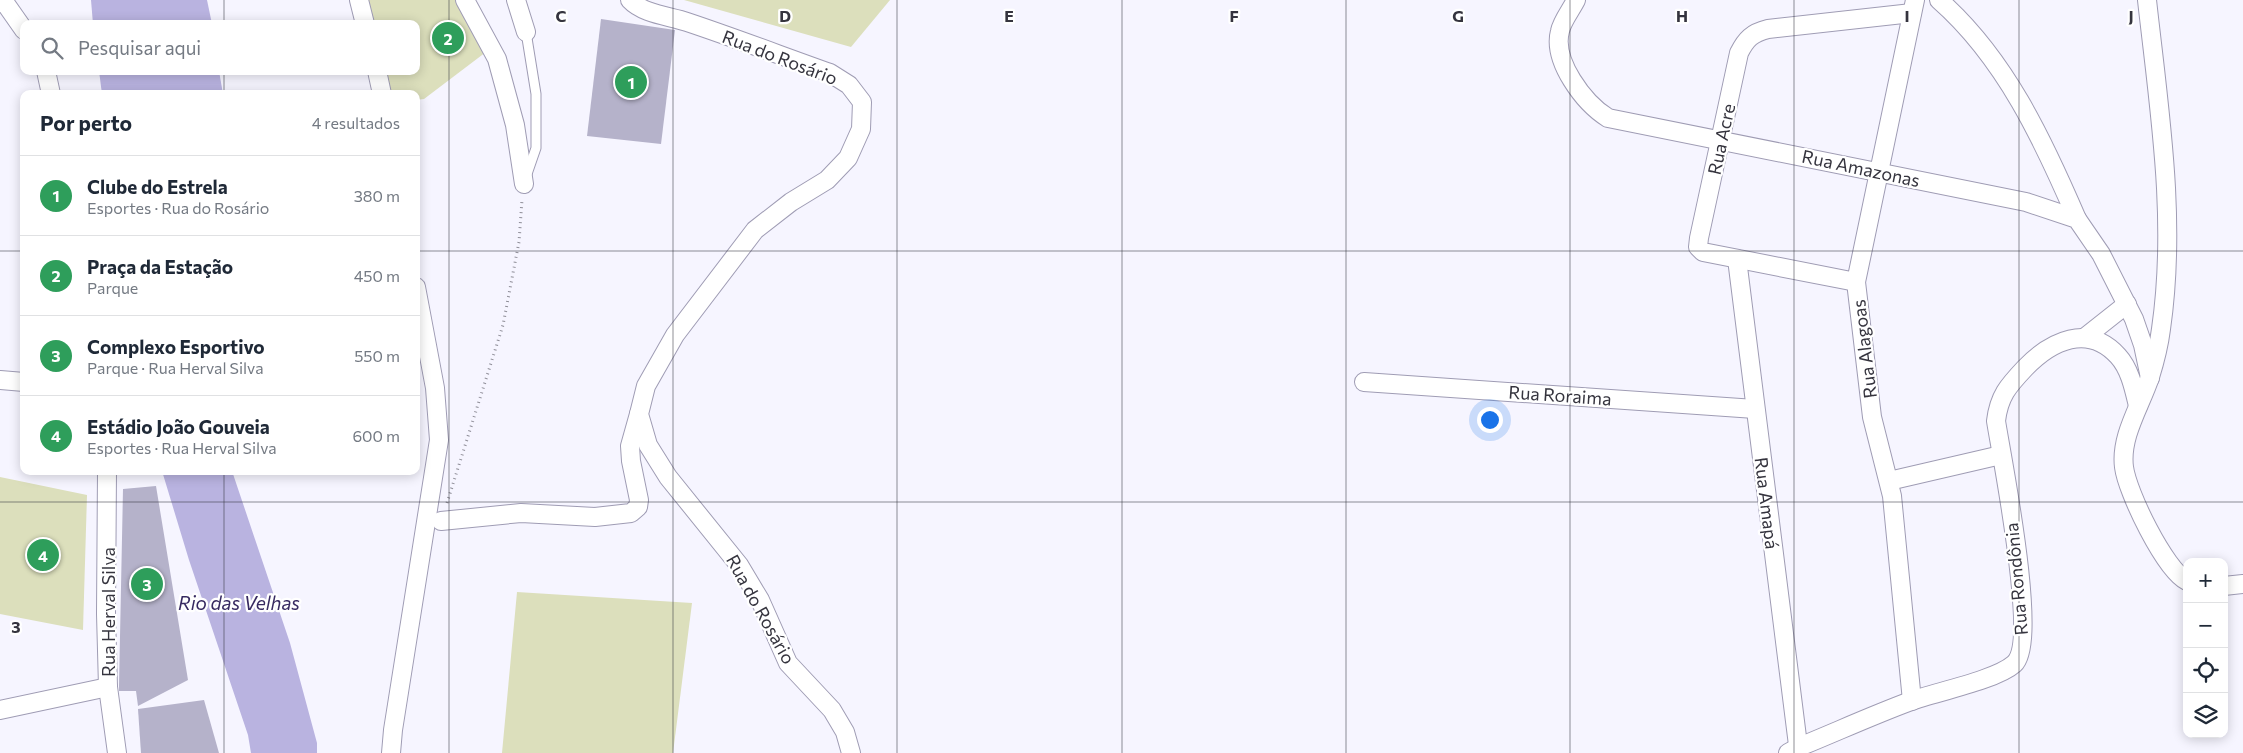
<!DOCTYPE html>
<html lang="pt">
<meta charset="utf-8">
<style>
body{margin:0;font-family:Commissioner,sans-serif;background:#f2f2f3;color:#1f2937}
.controls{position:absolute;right:15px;bottom:15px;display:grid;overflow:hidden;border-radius:10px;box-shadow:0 2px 12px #0003}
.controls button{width:45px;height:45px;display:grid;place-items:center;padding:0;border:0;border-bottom:1px solid #e0e1e3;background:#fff;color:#1f2937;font:25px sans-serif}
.you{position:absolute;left:1489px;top:419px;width:18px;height:18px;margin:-12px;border:4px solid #fff;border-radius:50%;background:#1a73e8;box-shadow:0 0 0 8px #1a73e833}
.badge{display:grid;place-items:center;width:32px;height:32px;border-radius:50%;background:#80842f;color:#fff;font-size:16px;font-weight:700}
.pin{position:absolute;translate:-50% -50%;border:2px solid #fff;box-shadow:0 1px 5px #0006}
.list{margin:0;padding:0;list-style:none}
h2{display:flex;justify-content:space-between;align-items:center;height:65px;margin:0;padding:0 20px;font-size:21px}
h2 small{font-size:16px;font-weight:400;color:#747a83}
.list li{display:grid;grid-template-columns:32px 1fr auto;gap:15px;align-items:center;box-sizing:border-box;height:80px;padding:0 20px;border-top:1px solid #e0e1e3}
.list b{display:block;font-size:19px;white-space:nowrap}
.list p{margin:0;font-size:16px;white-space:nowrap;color:#747a83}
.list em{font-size:16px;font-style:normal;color:#747a83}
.icon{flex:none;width:28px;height:28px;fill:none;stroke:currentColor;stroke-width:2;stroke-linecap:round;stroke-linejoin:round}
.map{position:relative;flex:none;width:2243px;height:753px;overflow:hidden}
.search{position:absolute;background:#fff;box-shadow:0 2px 12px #0003;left:20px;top:20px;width:400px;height:55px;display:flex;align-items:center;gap:12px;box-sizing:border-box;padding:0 18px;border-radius:10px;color:#747a83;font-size:19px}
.panel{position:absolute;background:#fff;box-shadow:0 2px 12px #0003;left:20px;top:90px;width:400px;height:385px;border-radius:10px}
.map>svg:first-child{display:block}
</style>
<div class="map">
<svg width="2243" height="753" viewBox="0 0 2243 753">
<rect width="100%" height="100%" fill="#f6f5ff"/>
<g fill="#dcdfbc">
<path d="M364,0H460L486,52L424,99L416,100V94H390L383,71H416V24H370Z"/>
<path d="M684,0H890L851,47Z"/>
<path d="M0,477L87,495L83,630L0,614Z"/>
<path d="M517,592L692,603L673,753H502Z"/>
</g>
<g fill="#b9b3e0">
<path d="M91,0H207L212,24H93Z"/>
<path d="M99,71H219L223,94H102Z"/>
<path d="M162,471H232L290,643L317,743V753H251L248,735L189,560Z"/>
</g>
<g fill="#b5b2ca">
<path d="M601,19L675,30L661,144L587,136Z"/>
<path d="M156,486L188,680L138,706L136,691H119V686L123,489Z"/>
<path d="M204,700L219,753H141L138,709Z"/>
</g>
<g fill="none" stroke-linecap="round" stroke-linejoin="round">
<defs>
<path id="lane" d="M526,32L536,94V148L527,174"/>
<g id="street">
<path d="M3,0L24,30"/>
<path d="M359,0L365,24"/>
<path d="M465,0L497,59L515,125L524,184"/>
<path d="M516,0L526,32"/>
<path d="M630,0C643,14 669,16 687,22C735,38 782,56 830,73L849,85L862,102L861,129L848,158L827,180L791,202L755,230L675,335L646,386L639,414L648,445L668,477L739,565L760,600L788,663L832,710L845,732L851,753"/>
<path d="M1576,0C1571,10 1562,21 1560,31C1552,61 1584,103 1608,118L2026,202L2077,219L2101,254L2134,319L2143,345L2150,378"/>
<path d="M1939,0C2005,58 2043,140 2077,219"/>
<path d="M2147,0C2159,109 2177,219 2161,329C2159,345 2155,361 2150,377C2141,405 2120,436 2124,467C2127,492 2165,570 2187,581"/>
<path d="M46,71L51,94"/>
<path d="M377,71L382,94"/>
<path d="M1737,259L1799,753"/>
<path d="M1856,282L1703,252L1698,247L1699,238L1739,53C1746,39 1752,33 1768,29L1912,13"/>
<path d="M2084,338L2127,304"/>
<path d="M0,380L24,382"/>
<path d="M1364,382L1755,409"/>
<path d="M107,471L106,614L108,687L117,753"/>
<path d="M1889,481L2001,455"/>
<path d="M441,521L521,513L595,517L631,513L638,507L639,500L631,461L630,446L639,414"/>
<path d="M2224,586L2243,584"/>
<path d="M1912,701L1892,496L1872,417L1856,282L1915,0"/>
<path d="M0,710L108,687"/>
<path d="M391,753L393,730L439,440L435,388L416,287"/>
<path d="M1788,753L1799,747C1836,732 1873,715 1911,701C1936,692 1996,680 2014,664C2039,642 2002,459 1996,421C1999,396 2008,386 2025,368C2051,341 2088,323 2118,356C2130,369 2134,389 2138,406"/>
</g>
</defs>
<use href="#lane" stroke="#9f9cb4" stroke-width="11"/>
<use href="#street" stroke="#9f9cb4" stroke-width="20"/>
<path stroke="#8f8e98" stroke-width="3" stroke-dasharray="1 4" stroke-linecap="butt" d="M447,503L503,325L519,242L522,200"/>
<use href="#lane" stroke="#fff" stroke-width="9"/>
<use href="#street" stroke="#fff" stroke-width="18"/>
</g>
<path fill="none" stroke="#35343e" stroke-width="1" stroke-opacity="0.55" d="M224,0V24M449,0V753M673,0V753M897,0V753M1122,0V753M1346,0V753M1570,0V753M1794,0V753M2019,0V753M224,71V94M0,251H24M416,251H2243M224,471V753M0,502H2243"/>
<g text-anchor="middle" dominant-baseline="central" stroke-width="4.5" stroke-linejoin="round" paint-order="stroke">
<g font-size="18" fill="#35343e" stroke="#fff">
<text transform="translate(780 57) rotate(21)">Rua do Rosário</text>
<text transform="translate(1721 139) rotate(-78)">Rua Acre</text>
<text transform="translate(1861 168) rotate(12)">Rua Amazonas</text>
<text transform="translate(1864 349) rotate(-97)">Rua Alagoas</text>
<text transform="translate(1560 395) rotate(4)">Rua Roraima</text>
<text transform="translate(1767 503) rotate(83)">Rua Amapá</text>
<text transform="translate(2016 579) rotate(-95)">Rua Rondônia</text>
<text transform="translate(761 609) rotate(61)">Rua do Rosário</text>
<text transform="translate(108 612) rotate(-90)">Rua Herval Silva</text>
</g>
<g font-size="19" font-style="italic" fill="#372a61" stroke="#fff">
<text x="239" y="602">Rio das Velhas</text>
</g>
</g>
<g font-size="16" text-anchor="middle" font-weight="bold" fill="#35343e" stroke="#fff" stroke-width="4.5" stroke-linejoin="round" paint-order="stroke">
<text x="561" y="22">C</text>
<text x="785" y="22">D</text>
<text x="1009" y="22">E</text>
<text x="1234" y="22">F</text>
<text x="1458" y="22">G</text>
<text x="1682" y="22">H</text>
<text x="1907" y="22">I</text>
<text x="2131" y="22">J</text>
<text x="16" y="633">3</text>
</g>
</svg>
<div class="controls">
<button>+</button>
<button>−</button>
<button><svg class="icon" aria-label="locate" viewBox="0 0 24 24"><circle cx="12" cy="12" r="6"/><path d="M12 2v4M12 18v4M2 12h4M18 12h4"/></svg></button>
<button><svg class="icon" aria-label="layers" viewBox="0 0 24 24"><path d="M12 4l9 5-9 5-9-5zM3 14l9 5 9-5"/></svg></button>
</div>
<div class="you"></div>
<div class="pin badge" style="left:631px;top:82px;background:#2e9e5b">1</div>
<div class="pin badge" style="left:448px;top:38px;background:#2e9e5b">2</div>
<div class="pin badge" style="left:147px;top:584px;background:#2e9e5b">3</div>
<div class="pin badge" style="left:43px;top:555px;background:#2e9e5b">4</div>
<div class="search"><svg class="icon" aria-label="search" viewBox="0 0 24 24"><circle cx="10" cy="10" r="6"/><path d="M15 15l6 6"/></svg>Pesquisar aqui</div>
<section class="panel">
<h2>Por perto<small>4 resultados</small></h2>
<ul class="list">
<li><span class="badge" style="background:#2e9e5b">1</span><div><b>Clube do Estrela</b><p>Esportes · Rua do Rosário</p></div><em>380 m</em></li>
<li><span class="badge" style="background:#2e9e5b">2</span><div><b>Praça da Estação</b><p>Parque</p></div><em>450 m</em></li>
<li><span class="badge" style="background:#2e9e5b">3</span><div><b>Complexo Esportivo</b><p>Parque · Rua Herval Silva</p></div><em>550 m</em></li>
<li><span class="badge" style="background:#2e9e5b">4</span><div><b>Estádio João Gouveia</b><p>Esportes · Rua Herval Silva</p></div><em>600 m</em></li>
</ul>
</section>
</div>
